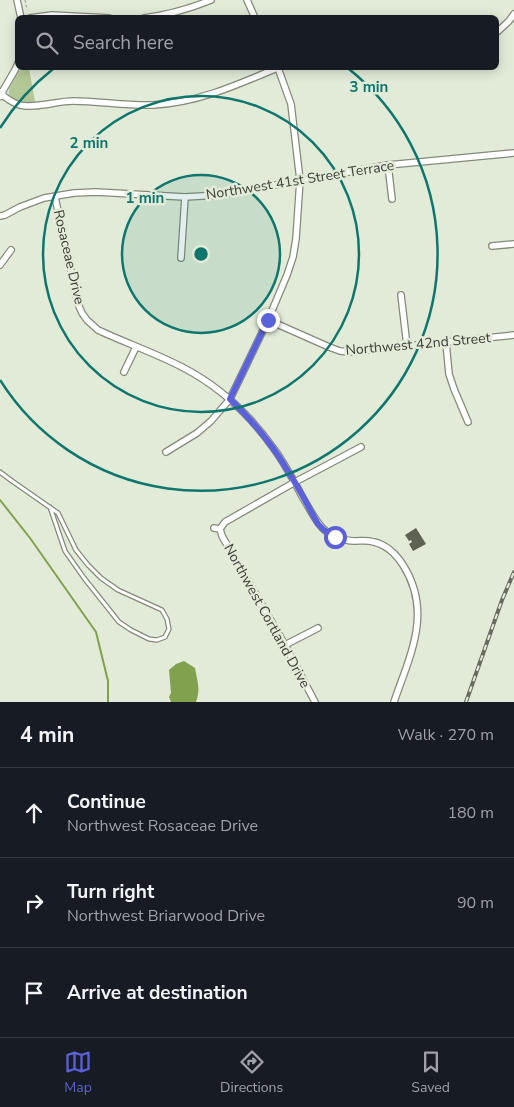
<!DOCTYPE html>
<meta charset="utf-8">
<style>
body{margin:0;font-family:"Nunito Sans",sans-serif;background:#242831;color:#f1f3f6}
.stop{position:absolute;width:15px;height:15px;margin:-11px;border:4px solid #5b61d8;border-radius:50%;background:#fff}
.stop.end{background:#5b61d8;border-color:#fff;box-shadow:0 1px 5px #0008}
.list{margin:0;padding:0;list-style:none}
h2{display:flex;justify-content:space-between;align-items:center;height:65px;margin:0;padding:0 20px;font-size:21px}
h2 small{font-size:16px;font-weight:400;color:#9ea1a6}
.list li{display:grid;grid-template-columns:32px 1fr auto;gap:15px;align-items:center;box-sizing:border-box;height:90px;padding:0 20px;border-top:1px solid #363941}
.list b{display:block;font-size:19px;white-space:nowrap}
.list p{margin:0;font-size:16px;white-space:nowrap;color:#9ea1a6}
.list em{font-size:16px;font-style:normal;color:#9ea1a6}
.icon{flex:none;width:28px;height:28px;fill:none;stroke:currentColor;stroke-width:2;stroke-linecap:round;stroke-linejoin:round}
.map{position:relative;flex:none;width:514px;height:702px;overflow:hidden}
.search{position:absolute;background:#171b24;box-shadow:0 2px 12px #0003;left:15px;right:15px;top:15px;height:55px;display:flex;align-items:center;gap:12px;box-sizing:border-box;padding:0 18px;border-radius:8px;color:#9ea1a6;font-size:19px}
.sheet{height:335px;background:#171b24}
nav{display:flex;justify-content:space-around;align-items:center;box-sizing:border-box;height:70px;border-top:1px solid #363941;background:#171b24;font-size:14px;color:#9ea1a6}
nav a{display:grid;justify-items:center;gap:2px}
nav .on{color:#5b61d8}
.map>svg:first-child{display:block}
</style>
<div class="map">
<svg width="514" height="702" viewBox="0 0 514 702">
<rect width="100%" height="100%" fill="#e2ebd8"/>
<path fill="#b3c896" d="M21,68H29L35,102C28,103 6,102 9,90C11,83 18,74 21,68Z"/>
<path fill="#81a14e" d="M184,661L195,668C197,680 201,690 196,702H171L169,697L171,693L169,670L176,664Z"/>
<g fill="none" stroke-linecap="round" stroke-linejoin="round">
<path stroke="#81a14e" stroke-width="2" d="M0,500L30,538L96,632L108,681V702"/>
</g>
<path fill="#5c6353" d="M416,528L426,544L413,551L409,544L412,542L411,540L409,541L405,535Z"/>
<g fill="none" stroke-linecap="round" stroke-linejoin="round">
<defs>
<path id="lane" d="M0,472L12,481L58,513L76,550L88,565L101,578L118,590L162,610L167,619L169,629L165,637L157,640L149,639L131,630L119,622L84,578L65,551L50,507"/>
<g id="street">
<path d="M17,0L21,18"/>
<path d="M247,0L255,18"/>
<path d="M30,18L52,15L109,18"/>
<path d="M144,18C167,15 189,9 211,0"/>
<path d="M496,33L509,21L514,14"/>
<path d="M0,93C6,98 12,103 20,105C32,109 58,101 73,101C99,101 126,106 153,105C197,103 237,85 277,68"/>
<path d="M1,94L15,70L18,63"/>
<path d="M388,165L392,199"/>
<path d="M55,197L78,304L82,313L87,320L98,330C126,343 155,353 182,367C219,386 250,415 274,449C285,464 294,481 303,498C308,506 313,516 319,524C327,535 342,541 355,541C362,541 367,540 374,542C387,545 396,554 403,565C433,612 410,655 394,702"/>
<path d="M0,216L5,215L20,207L44,198L74,193L96,192L185,197L219,195L388,165L514,153"/>
<path d="M492,246L514,244"/>
<path d="M181,258L185,197"/>
<path d="M0,265L11,250"/>
<path d="M401,295L407,346"/>
<path d="M268,320L329,347L340,351L349,352L514,335"/>
<path d="M446,343L449,374L454,389L468,422"/>
<path d="M124,372L136,347"/>
<path d="M166,452L197,433L211,421L230,399L268,320L287,275L293,257L296,239L300,180L291,104L278,68"/>
<path d="M214,528L220,529L222,536L285,645L315,702"/>
<path d="M220,529L225,522L295,482L361,447"/>
<path d="M285,645L318,628"/>
</g>
<path id="secondary" d="M0,95L1,94"/>
</defs>
<use href="#lane" stroke="#838a79" stroke-width="5.5"/>
<use href="#street" stroke="#838a79" stroke-width="8"/>
<use href="#secondary" stroke="#838a79" stroke-width="11"/>
<path stroke="#8f9688" stroke-width="1" stroke-dasharray="2.5 2.5" stroke-linecap="butt" d="M25,0L27,10"/>
<use href="#lane" stroke="#fff" stroke-width="3"/>
<use href="#street" stroke="#fff" stroke-width="5.5"/>
<use href="#secondary" stroke="#fff" stroke-width="9"/>
<defs>
<path id="rail" d="M466,702L502,600L514,572"/>
</defs>
<use href="#rail" stroke="#666c61" stroke-width="4"/>
<use href="#rail" stroke="#e2ebd8" stroke-width="2" stroke-dasharray="5.5" stroke-linecap="butt"/>
</g>
<g fill="none" stroke-linecap="round" stroke-linejoin="round">
<path stroke="#5b61d8" stroke-width="6" d="M268,320L230,399C253,421 273,445 289,473C300,489 308,507 318,524L324,530L335,537"/>
</g>
<circle cx="201" cy="254" r="79" fill="#0f766e" fill-opacity=".12"/>
<g fill="none" stroke="#0f766e" stroke-width="2.5">
<circle cx="201" cy="254" r="79"/>
<circle cx="201" cy="254" r="158"/>
<path d="M0 128A237 237 0 0 1 53 69M187 17A237 237 0 0 1 215 17M349 69A237 237 0 1 1 0 380"/>
</g>
<g text-anchor="middle" dominant-baseline="central" stroke-width="5" stroke-linejoin="round" paint-order="stroke">
<g font-size="14" fill="#3a3e36" stroke="#e2ebd8">
<text transform="translate(300 180) rotate(-9)">Northwest 41st Street Terrace</text>
<text transform="translate(69 257) rotate(77)">Rosaceae Drive</text>
<text transform="translate(418 344) rotate(-5)">Northwest 42nd Street</text>
<text transform="translate(267 616) rotate(61)">Northwest Cortland Drive</text>
</g>
</g>
<circle cx="201" cy="254" r="8" fill="#0f766e" stroke="#e2ebd8" stroke-width="2.5"/>
<g font-size="15" text-anchor="middle" font-weight="bold" fill="#0f766e" stroke="#e2ebd8" stroke-width="5" stroke-linejoin="round" paint-order="stroke">
<text x="369" y="92">3 min</text>
<text x="89" y="148">2 min</text>
<text x="145" y="203">1 min</text>
</g>
</svg>
<div class="stop" style="left:335px;top:537px"></div>
<div class="stop end" style="left:268px;top:320px"></div>
<div class="search"><svg class="icon" aria-label="search" viewBox="0 0 24 24"><circle cx="10" cy="10" r="6"/><path d="M15 15l6 6"/></svg>Search here</div>
</div>
<section class="sheet">
<h2>4 min<small>Walk · 270 m</small></h2>
<ul class="list">
<li><svg class="icon" aria-label="ahead" viewBox="0 0 24 24"><path d="M12 20V5M6 11l6-6 6 6"/></svg><div><b>Continue</b><p>Northwest Rosaceae Drive</p></div><em>180 m</em></li>
<li><svg class="icon" aria-label="right" viewBox="0 0 24 24"><path d="M7 20v-9h11M14 6l5 5-5 5"/></svg><div><b>Turn right</b><p>Northwest Briarwood Drive</p></div><em>90 m</em></li>
<li><svg class="icon" aria-label="arrive" viewBox="0 0 24 24"><path d="M6 21V4h12l-3 4 3 4H6"/></svg><div><b>Arrive at destination</b></div></li>
</ul>
</section>
<nav>
<a class="on"><svg class="icon" aria-label="map" viewBox="0 0 24 24"><path d="M3 6l6-2 6 2 6-2v14l-6 2-6-2-6 2zM9 4v14M15 6v14"/></svg>Map</a>
<a><svg class="icon" aria-label="directions" viewBox="0 0 24 24"><path d="M12 3l9 9-9 9-9-9zM9 14v-3h6M13 9l2 2-2 2"/></svg>Directions</a>
<a><svg class="icon" aria-label="saved" viewBox="0 0 24 24"><path d="M7 4h10v16l-5-4-5 4z"/></svg>Saved</a>
</nav>
